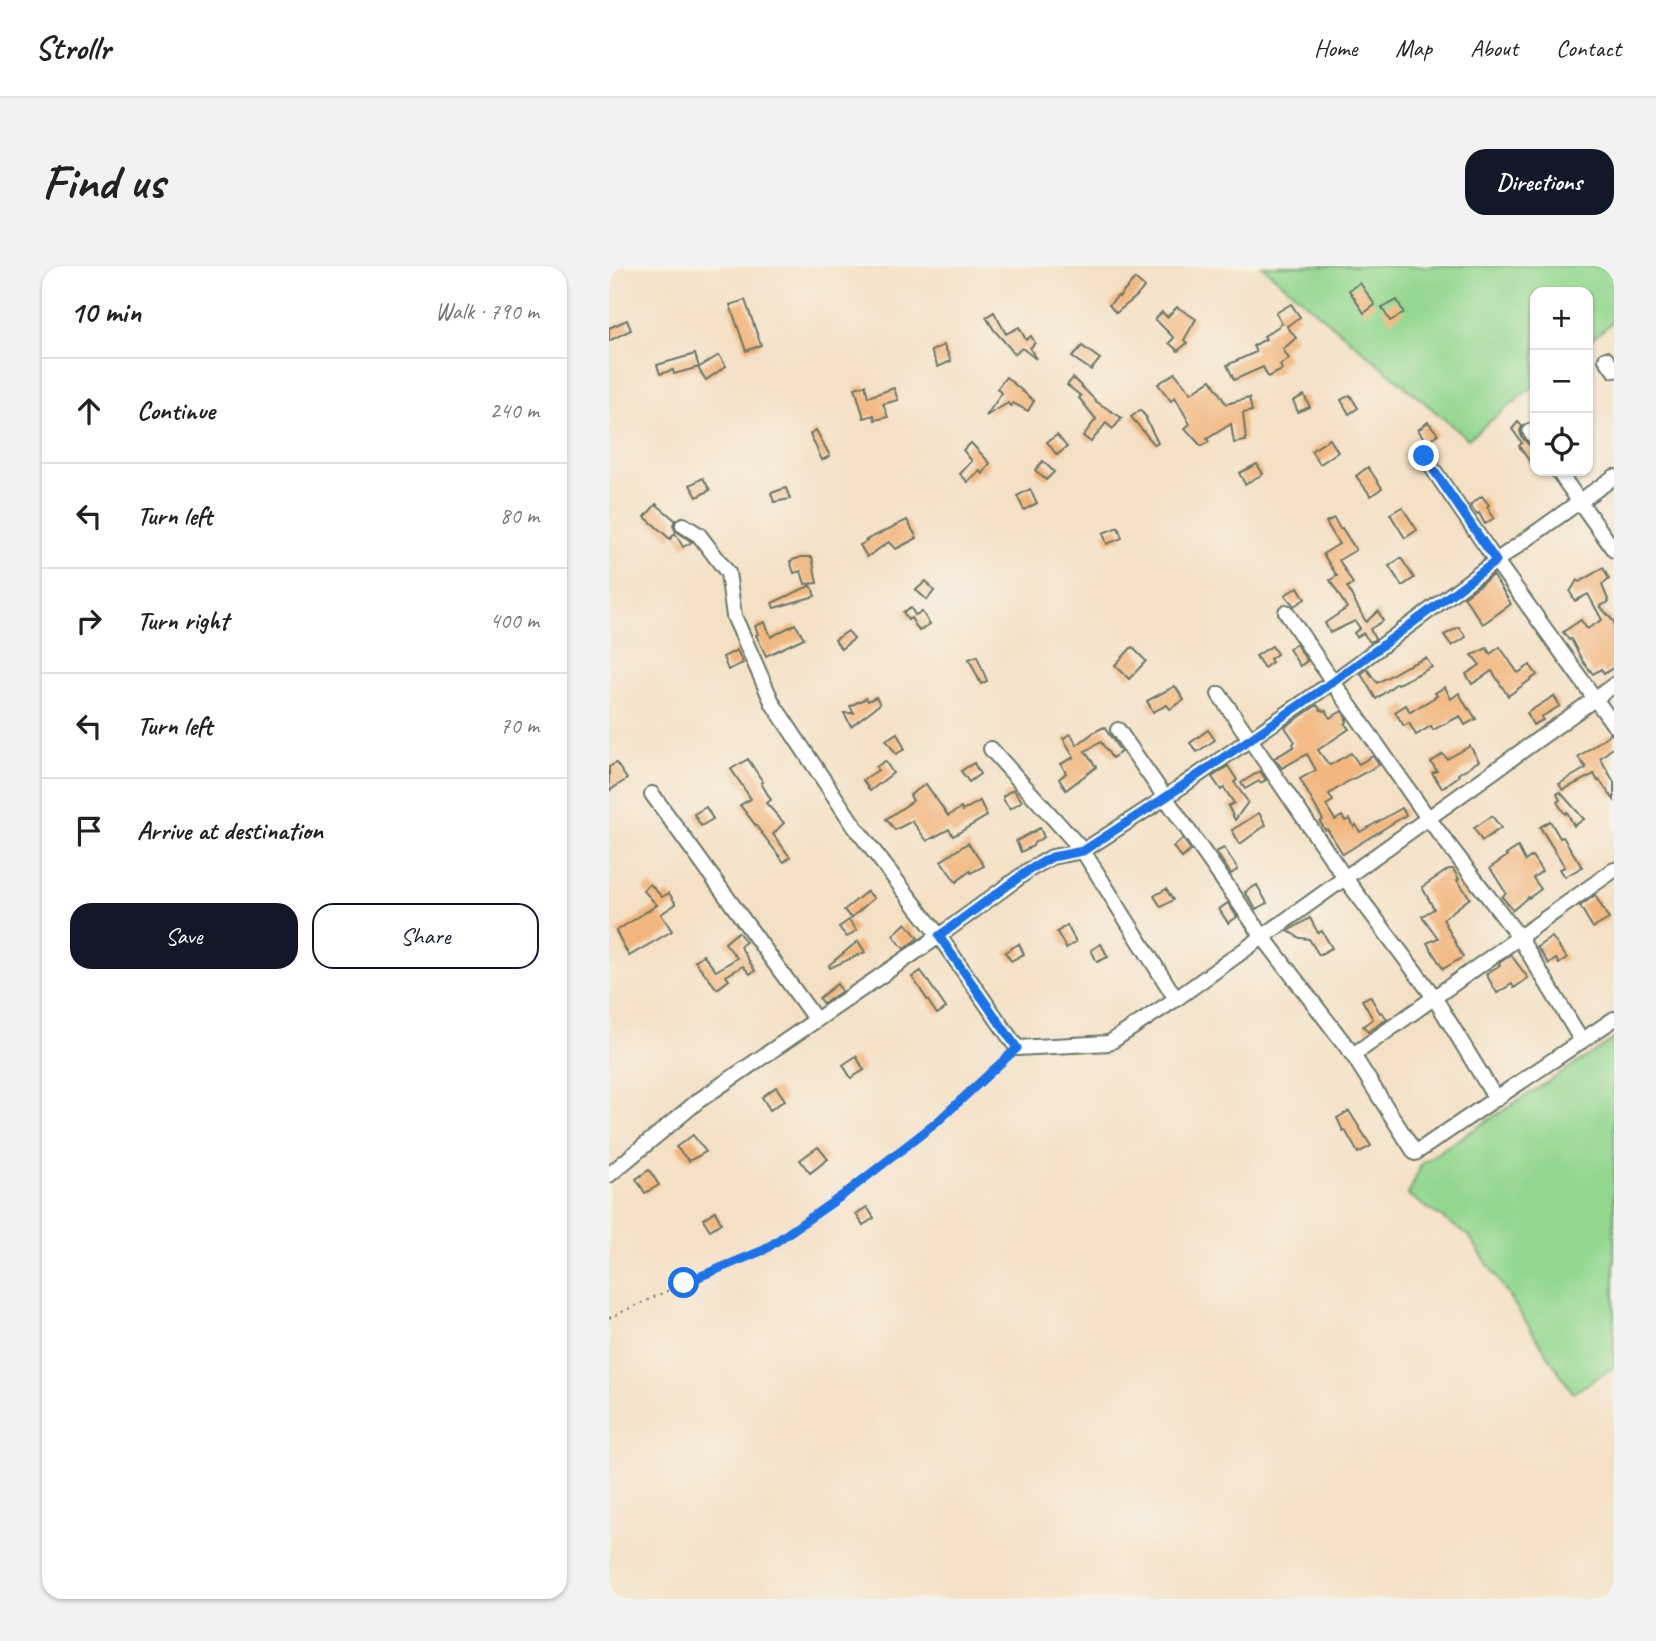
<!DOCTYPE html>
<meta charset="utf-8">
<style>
body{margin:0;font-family:Caveat,sans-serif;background:#f2f2f2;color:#222}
.controls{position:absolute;right:21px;top:21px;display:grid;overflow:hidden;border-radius:14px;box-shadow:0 2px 5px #0004}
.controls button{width:63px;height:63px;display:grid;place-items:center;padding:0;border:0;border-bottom:2px solid #e0e0e0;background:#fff;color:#222;font:35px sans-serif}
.stop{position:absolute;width:21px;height:21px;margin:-16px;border:5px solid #1a73e8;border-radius:50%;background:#fff}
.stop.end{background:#1a73e8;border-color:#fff;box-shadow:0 2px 7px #0008}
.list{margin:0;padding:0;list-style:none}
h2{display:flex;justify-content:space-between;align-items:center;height:91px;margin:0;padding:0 28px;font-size:30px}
h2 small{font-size:23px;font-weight:400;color:#767676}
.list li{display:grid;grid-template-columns:46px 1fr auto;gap:21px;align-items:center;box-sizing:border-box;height:105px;padding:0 28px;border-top:2px solid #e0e0e0}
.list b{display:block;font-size:26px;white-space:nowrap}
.list em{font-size:23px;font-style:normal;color:#767676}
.actions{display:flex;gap:14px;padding:21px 28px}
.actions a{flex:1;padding:16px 0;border:2px solid #111827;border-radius:21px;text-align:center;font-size:24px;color:#111827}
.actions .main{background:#111827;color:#fff}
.icon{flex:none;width:38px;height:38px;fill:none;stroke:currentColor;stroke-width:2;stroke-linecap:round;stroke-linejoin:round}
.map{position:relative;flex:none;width:1005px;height:1333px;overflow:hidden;border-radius:21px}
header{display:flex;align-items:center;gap:42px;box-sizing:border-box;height:98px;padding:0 35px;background:#fff;border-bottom:2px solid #e0e0e0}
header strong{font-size:33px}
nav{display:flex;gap:38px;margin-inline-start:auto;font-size:24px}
.intro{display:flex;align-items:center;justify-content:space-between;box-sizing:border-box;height:168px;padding:0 42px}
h1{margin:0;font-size:49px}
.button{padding:18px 32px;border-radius:21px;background:#111827;color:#fff;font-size:24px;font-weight:700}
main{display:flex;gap:42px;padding:0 42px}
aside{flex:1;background:#fff;border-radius:21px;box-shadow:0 2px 5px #0004}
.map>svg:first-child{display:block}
</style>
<header>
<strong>Strollr</strong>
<nav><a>Home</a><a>Map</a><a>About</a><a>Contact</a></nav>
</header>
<div class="intro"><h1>Find us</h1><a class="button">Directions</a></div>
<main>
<aside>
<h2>10 min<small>Walk · 790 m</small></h2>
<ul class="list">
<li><svg class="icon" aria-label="ahead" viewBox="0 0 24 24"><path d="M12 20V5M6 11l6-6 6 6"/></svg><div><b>Continue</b></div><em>240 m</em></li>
<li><svg class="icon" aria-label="left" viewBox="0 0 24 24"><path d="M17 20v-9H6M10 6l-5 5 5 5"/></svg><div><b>Turn left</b></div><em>80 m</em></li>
<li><svg class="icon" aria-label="right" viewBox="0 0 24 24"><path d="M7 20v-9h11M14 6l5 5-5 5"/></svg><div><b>Turn right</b></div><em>400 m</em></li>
<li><svg class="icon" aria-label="left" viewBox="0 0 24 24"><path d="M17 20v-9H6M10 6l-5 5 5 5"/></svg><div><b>Turn left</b></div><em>70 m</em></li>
<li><svg class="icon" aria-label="arrive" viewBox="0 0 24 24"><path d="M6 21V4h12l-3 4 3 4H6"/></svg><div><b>Arrive at destination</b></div></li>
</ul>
<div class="actions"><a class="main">Save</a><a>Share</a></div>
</aside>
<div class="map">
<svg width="1005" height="1333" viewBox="0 0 1005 1333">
<rect width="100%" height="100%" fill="#f7f3e8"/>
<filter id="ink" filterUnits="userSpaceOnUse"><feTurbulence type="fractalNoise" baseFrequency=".0143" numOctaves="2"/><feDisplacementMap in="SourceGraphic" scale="14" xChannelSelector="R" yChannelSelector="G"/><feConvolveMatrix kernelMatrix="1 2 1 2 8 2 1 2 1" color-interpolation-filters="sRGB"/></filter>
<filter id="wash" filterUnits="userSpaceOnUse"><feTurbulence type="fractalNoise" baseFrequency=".00686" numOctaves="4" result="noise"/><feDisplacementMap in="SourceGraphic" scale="28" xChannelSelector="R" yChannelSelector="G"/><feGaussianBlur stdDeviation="1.57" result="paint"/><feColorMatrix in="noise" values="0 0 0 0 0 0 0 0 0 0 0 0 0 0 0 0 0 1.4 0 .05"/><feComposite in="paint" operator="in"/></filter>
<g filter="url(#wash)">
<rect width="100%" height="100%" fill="#f4e0c5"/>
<g fill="#93d78f" stroke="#598a62" stroke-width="2">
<path d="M653,0H1005V55L979,76V26H926V119L859,173Z"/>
<path d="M1005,773V1101L964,1127L860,970L799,929L813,897Z"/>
</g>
<g id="blocks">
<g fill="#f2b67e">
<path d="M526,13L535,21L527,31L507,47L500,39L509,30L510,31Z"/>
<path d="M751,17L766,39L755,47L740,24Z"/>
<path d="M136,34L152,79L137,85L121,39Z"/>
<path d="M788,34L795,47L781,55L773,42Z"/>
<path d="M682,38L691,51L678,60L687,72L674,83L680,93L671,99L673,104L659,111L654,101L625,114L618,99L647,86L644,80L657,73L655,70L673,58L667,47Z"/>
<path d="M568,41L587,53L575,74L578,77L569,85L560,77L565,72L546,53L553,46L558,51Z"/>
<path d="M385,46L397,68L410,61L417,74L422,70L426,77L421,82L427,93L413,82L406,88L385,64L377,51Z"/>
<path d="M18,54L22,64L0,75V62Z"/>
<path d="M335,79L342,95L329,101L322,85Z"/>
<path d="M473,80L491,93L482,104L463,91Z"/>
<path d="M86,88L90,101L65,108L64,104L51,108L48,99Z"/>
<path d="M110,89L117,100L97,114L89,102Z"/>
<path d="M566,107L582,127L602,114L617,138L640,132L643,145L634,147L637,175L625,177L622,158L598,173L600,176L592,180L576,162L581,158L566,131L562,135L549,118Z"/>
<path d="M397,111L425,135L419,145L404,137L402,140L399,137L377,150L393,127L388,123Z"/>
<path d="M464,112L488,136L513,152L504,163L497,157L482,176L474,170L487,153L470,132L472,130L458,119Z"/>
<path d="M256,119L259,131L285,122L289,134L274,138L279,151L266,154L265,149L255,152L246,122Z"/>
<path d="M695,129L701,141L689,146L684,135Z"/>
<path d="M741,129L749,142L740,148L732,134Z"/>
<path d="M531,144L538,152L537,153L549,177L546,179L522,151Z"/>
<path d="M819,156L829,168L818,176L809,164Z"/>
<path d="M909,156L913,160L911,165L913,171L919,178L926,182V203L910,180L913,177L903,163Z"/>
<path d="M207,164L221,190L213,194L201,168Z"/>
<path d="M448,169L458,181L448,189L438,176Z"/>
<path d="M721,173L729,186L711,198L702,185Z"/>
<path d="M362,177L381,197L374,208L371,205L359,216L351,208L363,195L354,184Z"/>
<path d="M434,195L445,206L437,214L426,204Z"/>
<path d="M648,198L654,208L636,218L630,207Z"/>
<path d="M759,201L773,222L762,230L747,210Z"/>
<path d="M94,212L101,224L88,231L81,219Z"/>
<path d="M177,222L181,233L165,236L162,227Z"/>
<path d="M421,223L428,237L415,244L408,230Z"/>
<path d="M873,230L880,239L878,241L885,252L876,258L870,247L868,248L861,239Z"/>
<path d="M47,238L66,254L64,259L66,264L83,276L74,281L66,267L61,273L36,251Z"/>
<path d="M793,241L808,264L796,272L781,248Z"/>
<path d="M725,252L731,263L733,262L747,284L730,294L744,318L738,321L757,356L769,345L774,355L761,363L766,373L761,376L754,367L748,371L745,367L751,362L746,355L721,367L716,357L738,342L721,314L728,310L714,288L730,278L717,256Z"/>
<path d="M298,254L308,272L287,283L283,278L282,279L280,276L258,291L251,279L258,275L257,274Z"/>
<path d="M509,261L513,272L498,278L494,267Z"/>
<path d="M192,291H203L208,317L196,318L192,305L185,307L181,295Z"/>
<path d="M792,292L805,312L793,320L780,300Z"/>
<path d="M994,302L1000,313L993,319L1000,336L991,340L1005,356V401L995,408L992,403L984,408L974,396L962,373L960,374L954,366L972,354L978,363L993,354L979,328L966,335L961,326L968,314L970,316Z"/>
<path d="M884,309L902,338L874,358L855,331Z"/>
<path d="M317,315L325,325L318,334L307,324Z"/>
<path d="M202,319L206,330L165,342L163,337Z"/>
<path d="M689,321L696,333L685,340L676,329Z"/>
<path d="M302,342L306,349L313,346L321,358L310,365L302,352L299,354L294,346Z"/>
<path d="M156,356L162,371L186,358L195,372L157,390L147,369L149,368L146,360Z"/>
<path d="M850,361L857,371L843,380L835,369Z"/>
<path d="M239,365L245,373L232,383L226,374Z"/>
<path d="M687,378L698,395L691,400L680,383Z"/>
<path d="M663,380L668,388L661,393L663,396L655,402L647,390Z"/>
<path d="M523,381L537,395L520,413L506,399Z"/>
<path d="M891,381L909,407L921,399L928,409L899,430L883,405L863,418L857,408L871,399L863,389L878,382L881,388Z"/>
<path d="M128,384L134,397L119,404L114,391Z"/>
<path d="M368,390L378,415L372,418L360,393Z"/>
<path d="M817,392L823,401L789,418L788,417L767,433L752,408L758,403L768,417L798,400Z"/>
<path d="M566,420L575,434L561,443L558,439L544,446L538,435Z"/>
<path d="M836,421L842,433L850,427L859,443L860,442L867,453L856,459L851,450L824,464L822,460L807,469L800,457L795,460L786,446L797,439L801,446L828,430L826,427Z"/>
<path d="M945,430L951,440L932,451L934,454L924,459L918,447Z"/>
<path d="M267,431L271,438L242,460L235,447H245L241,440L257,432L259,435Z"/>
<path d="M708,439L712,444L717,445L721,452L733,445L738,453H737L738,456L736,458L740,463L709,484L719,498L721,499L742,487L750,498L764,490L770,499L738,516L720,528L724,535L717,539L726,554L733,550L736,555L741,553L745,561L747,559L751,566L793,542L797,549L734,588L718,563L716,564L711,556L714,554L691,513L707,504L698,488L673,502L665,492L685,481L684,478L686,476L676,461Z"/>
<path d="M495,461L512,486L503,492L492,476L476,485L487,501L457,524L450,513L457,507L452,498L465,491L454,472L462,468L468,479L485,466Z"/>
<path d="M599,464L606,474L588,486L581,477Z"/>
<path d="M288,467L296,483L287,488L277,474Z"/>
<path d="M1001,468L1005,469V481L991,492L1005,516V534L990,514L989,515L985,508L954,524L950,518L977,502L969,491Z"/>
<path d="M861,480L870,495L849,508L850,510L833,522L823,507L828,505L822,496L834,488L838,493Z"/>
<path d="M139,493L154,516L152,517L162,534L157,537L175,557L164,568L181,591L175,596L131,539L142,533L122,503Z"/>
<path d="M276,495L284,507L261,525L254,514L269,504L267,501Z"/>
<path d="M7,497L18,513L0,525V501Z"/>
<path d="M365,497L371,508L360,516L352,505Z"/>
<path d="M619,500L628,514L625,516L639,536L626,554L619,540L625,537L615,522L612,524L603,511Z"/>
<path d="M651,505L657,514L651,517L650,515L636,523L632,517Z"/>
<path d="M317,518L339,550L352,542L353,545L371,535L378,550L344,570L340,563L318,575L303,555L286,564L277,553L304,535L301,529Z"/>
<path d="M404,523L413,535L401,543L394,533V530Z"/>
<path d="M951,526L975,553L965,560L958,546L956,548L948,536L951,534L948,528Z"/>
<path d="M97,541L104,553L92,560L85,548Z"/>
<path d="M650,547L657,559L631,578L623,564Z"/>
<path d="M883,550L892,562L873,575L865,562Z"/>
<path d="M941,555L951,572L954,571L973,601L956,611L951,603L956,601L931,561Z"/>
<path d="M431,562L435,571L425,577L424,580L412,586L407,575Z"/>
<path d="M574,573L582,584L573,592L564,581Z"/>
<path d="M359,577L375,600L362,607L361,605L347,616L332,595Z"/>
<path d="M909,581L916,595L923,590L933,605L924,612L932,623L920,632L919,631L904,644L893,631L897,627L881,602L898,590L897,589Z"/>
<path d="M615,582L629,603L622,608L607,586Z"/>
<path d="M840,603H844L850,613L848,614L861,632L834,653L854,691L834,703L818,677L829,672L813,650L825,643L813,621Z"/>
<path d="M41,618L53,631L60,627L67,638L52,648L63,665L20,690L7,665L48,639L34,624Z"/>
<path d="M648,619L658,637L647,643L636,626Z"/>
<path d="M557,623L564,634L552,641L545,630Z"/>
<path d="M258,625L265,632L242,652L235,644Z"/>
<path d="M986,629L1000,653L984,662L971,640Z"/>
<path d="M619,637L628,651L619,657L610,643Z"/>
<path d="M701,652L709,667L713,665L723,682L710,689L700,673L691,672L679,665Z"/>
<path d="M240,654L248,664L238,671L230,661Z"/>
<path d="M297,657L309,672L295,683L284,669Z"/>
<path d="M458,659L467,676L457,682L448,666Z"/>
<path d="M129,666L137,676L131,680L146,705L141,708L134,700L117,710L120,714L108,723L86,695L94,689L107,705L128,692L116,677Z"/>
<path d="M943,671L958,692L950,698L947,693L940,698L928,681Z"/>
<path d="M249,675L256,686L221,702L220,699Z"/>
<path d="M410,678L415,688L402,695L396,686Z"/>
<path d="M492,678L499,691L488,696L482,684Z"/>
<path d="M902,689L919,712L905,722L903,718L888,727L877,708L891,699L890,697Z"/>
<path d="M312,705L337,742L328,748L303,711Z"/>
<path d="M228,718L233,725L214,738L210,732Z"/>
<path d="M761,730L771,747L773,746L778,753L759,766L754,760L764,753L753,734Z"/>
<path d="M247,790L255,804L242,812L234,799Z"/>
<path d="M167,821L176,834L161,844L153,831Z"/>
<path d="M740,845L762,880L749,887L736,864L734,865L728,852Z"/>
<path d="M84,869L97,886L80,895L67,881Z"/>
<path d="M209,881L219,893L201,907L191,894Z"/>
<path d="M40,904L50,919L36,927L27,913Z"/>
<path d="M258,941L265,952L254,959L247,948Z"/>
<path d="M106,945L112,957L101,964L94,953Z"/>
</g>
</g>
</g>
<g filter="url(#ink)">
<use href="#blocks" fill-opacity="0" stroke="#6a7667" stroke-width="2"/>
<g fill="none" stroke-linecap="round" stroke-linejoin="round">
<defs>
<g id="minor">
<path d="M997,93L1005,104"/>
<path d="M921,165L926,172"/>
<path d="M815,190L887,295L1005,459"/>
<path d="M949,205L1005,284"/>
<path d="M74,259L90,269L119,307L125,350L164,438L246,561L330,670L408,782L500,777L567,733L1005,419"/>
<path d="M677,346L724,416L819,552L910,671L973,775"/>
<path d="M610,428L736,612L825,731L887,833"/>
<path d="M509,464L654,671L744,789L806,887L1005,753"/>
<path d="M382,483L474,585L567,733"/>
<path d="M43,528L207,754"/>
<path d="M744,789L1005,604"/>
<path d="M0,909L89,835L330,670L420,604L443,591L474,585L557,531L724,416L887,295L1005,211"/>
</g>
</defs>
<use href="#minor" stroke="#6a7667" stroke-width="18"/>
<path stroke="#6a7667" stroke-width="2" stroke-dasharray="2 5" stroke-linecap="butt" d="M0,1052L75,1017L155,984L235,929L327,857L399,790"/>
<use href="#minor" stroke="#fff" stroke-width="14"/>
</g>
</g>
<g fill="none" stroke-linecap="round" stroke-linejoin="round" filter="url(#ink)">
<path stroke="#1a73e8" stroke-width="9" d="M75,1017L155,984L234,929L327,857L408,782L330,670L420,604L443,591L474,585L557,531L724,416L887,295L815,190"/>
</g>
</svg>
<div class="controls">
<button>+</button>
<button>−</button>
<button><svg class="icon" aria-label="locate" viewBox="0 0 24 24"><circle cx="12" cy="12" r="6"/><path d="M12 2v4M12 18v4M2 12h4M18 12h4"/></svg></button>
</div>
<div class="stop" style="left:75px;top:1017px"></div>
<div class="stop end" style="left:815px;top:190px"></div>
</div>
</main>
